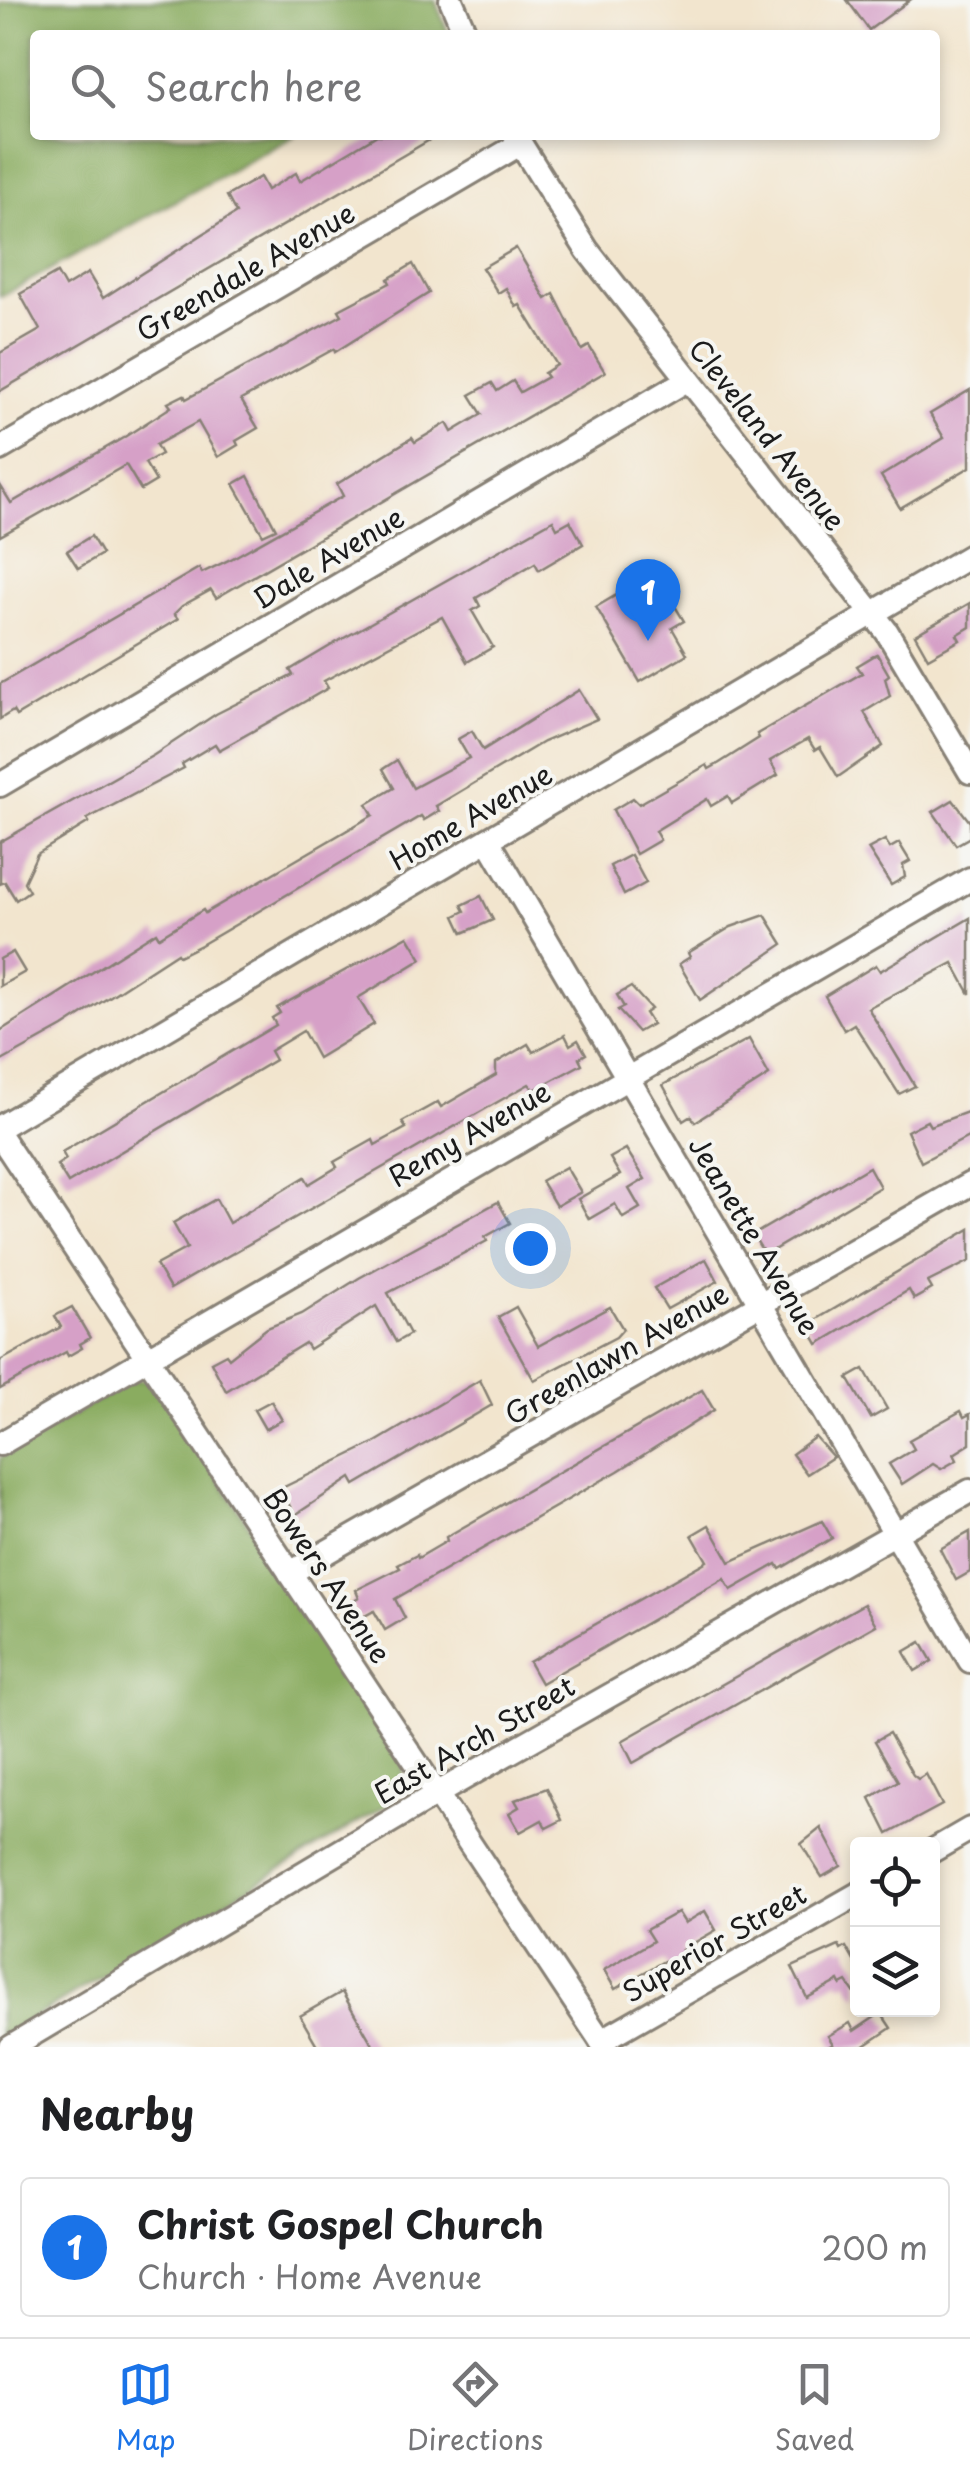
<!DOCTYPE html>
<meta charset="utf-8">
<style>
body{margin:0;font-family:"Playpen Sans",sans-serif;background:#f2f2f2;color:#202124}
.controls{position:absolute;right:30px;bottom:30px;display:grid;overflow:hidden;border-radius:10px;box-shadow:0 5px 15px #0003}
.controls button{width:90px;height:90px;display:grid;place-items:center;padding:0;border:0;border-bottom:2px solid #e0e0e0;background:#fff;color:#202124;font:50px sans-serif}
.you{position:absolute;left:530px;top:1248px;width:35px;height:35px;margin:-25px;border:8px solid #fff;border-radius:50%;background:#1a73e8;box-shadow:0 0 0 15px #1a73e833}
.badge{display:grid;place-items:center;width:65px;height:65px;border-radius:50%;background:#1a73e8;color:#fff;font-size:32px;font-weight:700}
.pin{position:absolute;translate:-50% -82px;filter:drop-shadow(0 2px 5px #0008)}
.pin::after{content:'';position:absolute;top:52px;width:35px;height:30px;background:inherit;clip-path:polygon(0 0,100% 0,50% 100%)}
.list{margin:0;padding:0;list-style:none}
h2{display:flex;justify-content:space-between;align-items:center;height:130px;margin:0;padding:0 40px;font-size:42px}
h2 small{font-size:32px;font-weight:400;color:#757577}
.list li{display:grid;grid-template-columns:65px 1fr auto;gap:30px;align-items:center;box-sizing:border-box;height:140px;margin:0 20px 20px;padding:0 20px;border:2px solid #e0e0e0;border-radius:10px}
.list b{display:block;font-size:38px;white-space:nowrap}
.list p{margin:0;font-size:32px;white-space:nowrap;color:#757577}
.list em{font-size:32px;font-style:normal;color:#757577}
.icon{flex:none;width:55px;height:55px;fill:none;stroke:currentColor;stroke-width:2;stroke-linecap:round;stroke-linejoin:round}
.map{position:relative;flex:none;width:970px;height:2047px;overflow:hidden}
.search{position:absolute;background:#fff;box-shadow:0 5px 15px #0003;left:30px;right:30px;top:30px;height:110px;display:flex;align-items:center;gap:25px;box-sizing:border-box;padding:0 35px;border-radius:10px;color:#757577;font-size:38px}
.sheet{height:290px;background:#fff}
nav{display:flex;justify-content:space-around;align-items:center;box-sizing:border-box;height:140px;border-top:2px solid #e0e0e0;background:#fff;font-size:28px;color:#757577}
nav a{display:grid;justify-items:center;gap:5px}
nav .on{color:#1a73e8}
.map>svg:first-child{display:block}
</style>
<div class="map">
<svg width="970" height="2047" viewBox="0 0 970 2047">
<rect width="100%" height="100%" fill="#f6f6f2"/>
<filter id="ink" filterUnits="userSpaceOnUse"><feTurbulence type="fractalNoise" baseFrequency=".01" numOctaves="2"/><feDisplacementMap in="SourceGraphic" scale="20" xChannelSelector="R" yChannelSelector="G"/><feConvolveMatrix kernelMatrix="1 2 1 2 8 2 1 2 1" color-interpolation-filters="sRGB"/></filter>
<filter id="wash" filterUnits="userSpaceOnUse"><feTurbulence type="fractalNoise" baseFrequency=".0048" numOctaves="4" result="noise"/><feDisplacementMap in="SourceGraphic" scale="40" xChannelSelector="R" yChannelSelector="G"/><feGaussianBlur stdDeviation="2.25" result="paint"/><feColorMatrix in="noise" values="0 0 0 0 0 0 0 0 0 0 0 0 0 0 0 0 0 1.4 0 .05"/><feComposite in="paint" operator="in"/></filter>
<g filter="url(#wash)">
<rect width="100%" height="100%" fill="#f2e5ce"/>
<g fill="#8aac60" stroke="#53643e" stroke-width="2.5">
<path d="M21,0H435L449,35H35V135H296L0,297V3Z"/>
<path d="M132,1380H153L404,1759L402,1787L390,1803L0,2038V1458Z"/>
</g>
<g id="blocks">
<g fill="#d6a0c7">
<path d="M847,0H910L869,30Z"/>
<path d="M377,135H438L0,391V353L40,330L20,294L57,273L65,287L88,273L103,298L236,213L227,196L260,177L267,190L296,173L300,181Z"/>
<path d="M516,248L546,299L554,294L582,350L589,346L605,372L216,598L211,590L182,606L174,614L178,619L16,716L13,711L0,719V684L199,568L202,573L231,559L343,496L337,484L412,438L415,442L447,423L452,432L482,414L470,395L492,383L497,391L513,381L520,392L547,377L544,373L557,365L520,305L516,307L506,288L498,293L482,268Z"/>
<path d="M413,264L429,293L335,352L334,349L241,400L258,428L236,441L238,445L218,457L198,422L156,445L161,454L145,463L156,481L141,490L126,465L0,536V485L11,503L123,438L171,407L168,403L184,395L186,399L342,315L339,310L390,283L388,279Z"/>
<path d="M970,390V467L900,508L881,476L944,438L930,414Z"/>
<path d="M248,476L276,529L263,535L234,484Z"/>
<path d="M553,520L557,528L570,521L583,544L539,570L535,563L476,598L480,606L472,611L493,647L467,662L442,617L324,681L328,688L285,713L219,750L215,744L182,764L184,768L87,819L89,822L37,854L24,882L29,891L16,900L5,882L0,884V842L154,755L216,714L293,675L290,670L337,642Z"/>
<path d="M91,536L102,554L78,568L67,551Z"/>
<path d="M644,579L660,608L672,601L684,621L672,628L687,654L640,682L596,607Z"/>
<path d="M970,603V627L957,635L960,640L928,658L915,635Z"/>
<path d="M877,654L889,675L885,678L890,696L864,712L883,746L838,777L820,747L815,750L808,739L770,761L778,775L732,803L728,796L711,806L707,799L655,831L660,840L636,854L613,810L633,798L639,804L707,765L709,769L718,764L759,738L757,734L862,673L857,666Z"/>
<path d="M579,690L597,719L543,742L436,806L439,811L424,820L421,816L201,945L179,956L177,953L63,1027L0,1062V1031L156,932L159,937L203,910L205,913L373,815L367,804L394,788L383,769L397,760L413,788L469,758L458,739L472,731L483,750Z"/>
<path d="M953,800L970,822V837L956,845L933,812Z"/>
<path d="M885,840L890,848L899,843L910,861L903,865L905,877L891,885L868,849Z"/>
<path d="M631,855L646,883L624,895L610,866Z"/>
<path d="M481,896L493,920L463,933L455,916L465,911L462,905Z"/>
<path d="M765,915L783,944L700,1000L679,964L690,957L688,953L731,927Z"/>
<path d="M970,918V994L953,963L868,1008L915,1086L899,1094L854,1024L844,1030L825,996L876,965L880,971Z"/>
<path d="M408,936L422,959L358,998L374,1024L318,1058L303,1031L270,1051L275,1060L68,1183L57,1165L66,1159L62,1152L276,1025L272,1018L280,1013L277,1008Z"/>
<path d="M13,952L25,972L0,986V959Z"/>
<path d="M631,987L651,1009L645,1013L652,1024L638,1032L618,1010L624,1007L617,995Z"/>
<path d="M565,1035L570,1045L578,1040L586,1054L579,1058L582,1064L534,1090L529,1084L170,1289L156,1265L187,1248L173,1223L216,1199L229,1223L305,1177L309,1184L337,1167L334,1162L373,1140L375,1145L406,1128L402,1122L438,1102L441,1107L496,1075V1063L528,1044L533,1052Z"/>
<path d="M749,1039L769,1075L695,1122L691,1116L683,1121L663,1085Z"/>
<path d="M970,1111V1136L921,1162L907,1131L927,1121L930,1126Z"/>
<path d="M626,1149L645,1179L629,1189L640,1208L623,1218L615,1204L589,1219L578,1199L620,1175L610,1158Z"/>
<path d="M566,1167L581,1192L556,1206L541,1181Z"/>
<path d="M869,1167L880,1187L765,1255L753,1235Z"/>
<path d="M498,1202L510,1223L485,1237L487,1241L388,1293L410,1334L396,1342L376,1306L309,1349L305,1343L226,1391L211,1362L226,1354L229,1358L267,1328L302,1314L359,1278Z"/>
<path d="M970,1229V1261L928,1282L932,1289L914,1299L909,1290L818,1344L807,1325Z"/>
<path d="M706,1259L718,1281L667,1309L654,1288Z"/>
<path d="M72,1307L90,1338L80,1344L82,1348L68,1356L66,1352L0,1389V1361L61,1327L55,1316Z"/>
<path d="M516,1307L538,1346L610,1307L623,1329L616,1337L534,1380L498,1317Z"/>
<path d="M864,1369L887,1409L871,1418L848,1378Z"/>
<path d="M480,1380L492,1405L355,1485L351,1478L295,1515L280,1489L374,1443Z"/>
<path d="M702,1390L714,1410L618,1471L395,1599L405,1618L385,1630L374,1611L359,1619L350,1602L359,1597L356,1590L400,1568L398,1565L417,1555L418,1558L447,1541L446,1537Z"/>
<path d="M271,1401L282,1420L265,1429L254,1410Z"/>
<path d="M961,1411L964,1417L970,1414V1444L954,1454L957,1460L941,1469L933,1464L902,1484L889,1464L914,1449L909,1440Z"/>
<path d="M815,1437L833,1457L807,1474L792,1454Z"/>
<path d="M822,1521L832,1538L780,1569L777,1564L731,1590L724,1579L541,1683L529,1662L707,1561L692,1535L709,1525L730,1562Z"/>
<path d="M970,1532V1572L956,1580L940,1549Z"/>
<path d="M864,1604L876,1625L633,1763L622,1741Z"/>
<path d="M921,1642L932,1661L915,1671L904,1652Z"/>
<path d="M889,1733L913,1775L918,1779L926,1774L942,1805L888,1834L870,1798L898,1781L875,1741Z"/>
<path d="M547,1788L562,1820L546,1828L542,1820L520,1832L509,1813L519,1807L515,1800Z"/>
<path d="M821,1828L841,1866L822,1877L801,1844Z"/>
<path d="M705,1911L716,1930L682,1950L687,1957L668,1968L664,1961L615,1989L604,1970L653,1941L646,1930L678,1912L685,1923Z"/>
<path d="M839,1946L841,1950L846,1947L858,1968V1998L847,1982L841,1985L839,1981L807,1998L792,1967Z"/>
<path d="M342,1992L374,2047H318L300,2016Z"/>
<path d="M881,2013L891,2028L863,2047H828L833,2044L828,2036L850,2023L854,2031Z"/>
</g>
</g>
</g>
<g filter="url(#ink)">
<use href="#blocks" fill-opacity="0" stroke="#878075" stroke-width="2.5"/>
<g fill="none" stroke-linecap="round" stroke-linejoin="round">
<defs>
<g id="street">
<path d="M451,0L466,35"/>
<path d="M515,135L587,250L887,632L970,772"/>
<path d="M0,449L520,144"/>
<path d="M0,785L687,380"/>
<path d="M488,840L970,1661"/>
<path d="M0,1127L970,556"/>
<path d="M0,1136L605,2047"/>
<path d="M0,1444L970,879"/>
<path d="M290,1573L970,1184"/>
<path d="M932,1851L970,1829"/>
<path d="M601,2041L858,1894"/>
<path d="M11,2047L438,1793L970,1491"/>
</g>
</defs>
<use href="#street" stroke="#878075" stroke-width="28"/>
<use href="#street" stroke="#fff" stroke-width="22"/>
</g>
</g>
<g text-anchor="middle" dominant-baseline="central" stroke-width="8" stroke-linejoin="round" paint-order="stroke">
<g font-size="28" fill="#1c1c1c" stroke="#f6f6f2">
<text transform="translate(245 271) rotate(-30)">Greendale Avenue</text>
<text transform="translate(768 434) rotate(52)">Cleveland Avenue</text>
<text transform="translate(328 557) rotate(-31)">Dale Avenue</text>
<text transform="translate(470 816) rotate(-30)">Home Avenue</text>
<text transform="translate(469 1133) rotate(-30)">Remy Avenue</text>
<text transform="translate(755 1235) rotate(59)">Jeanette Avenue</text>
<text transform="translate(616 1353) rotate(-30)">Greenlawn Avenue</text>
<text transform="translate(328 1575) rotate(56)">Bowers Avenue</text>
<text transform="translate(474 1739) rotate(-30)">East Arch Street</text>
<text transform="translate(714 1942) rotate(-30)">Superior Street</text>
</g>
</g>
</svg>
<div class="controls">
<button><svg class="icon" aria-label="locate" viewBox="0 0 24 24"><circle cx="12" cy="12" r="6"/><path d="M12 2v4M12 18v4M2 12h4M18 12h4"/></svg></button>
<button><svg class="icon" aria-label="layers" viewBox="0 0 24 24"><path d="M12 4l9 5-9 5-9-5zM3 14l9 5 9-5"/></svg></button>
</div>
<div class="you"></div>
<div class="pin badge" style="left:648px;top:641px">1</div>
<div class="search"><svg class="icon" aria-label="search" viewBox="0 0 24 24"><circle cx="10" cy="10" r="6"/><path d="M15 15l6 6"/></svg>Search here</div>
</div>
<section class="sheet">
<h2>Nearby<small></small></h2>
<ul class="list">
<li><span class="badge">1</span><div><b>Christ Gospel Church</b><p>Church · Home Avenue</p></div><em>200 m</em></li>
</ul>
</section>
<nav>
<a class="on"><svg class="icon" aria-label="map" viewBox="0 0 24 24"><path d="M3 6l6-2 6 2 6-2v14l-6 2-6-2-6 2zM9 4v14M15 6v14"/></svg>Map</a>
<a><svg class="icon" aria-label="directions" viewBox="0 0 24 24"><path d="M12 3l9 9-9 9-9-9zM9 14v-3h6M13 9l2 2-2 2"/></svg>Directions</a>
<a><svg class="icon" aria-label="saved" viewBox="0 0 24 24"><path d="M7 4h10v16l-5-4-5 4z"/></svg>Saved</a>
</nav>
